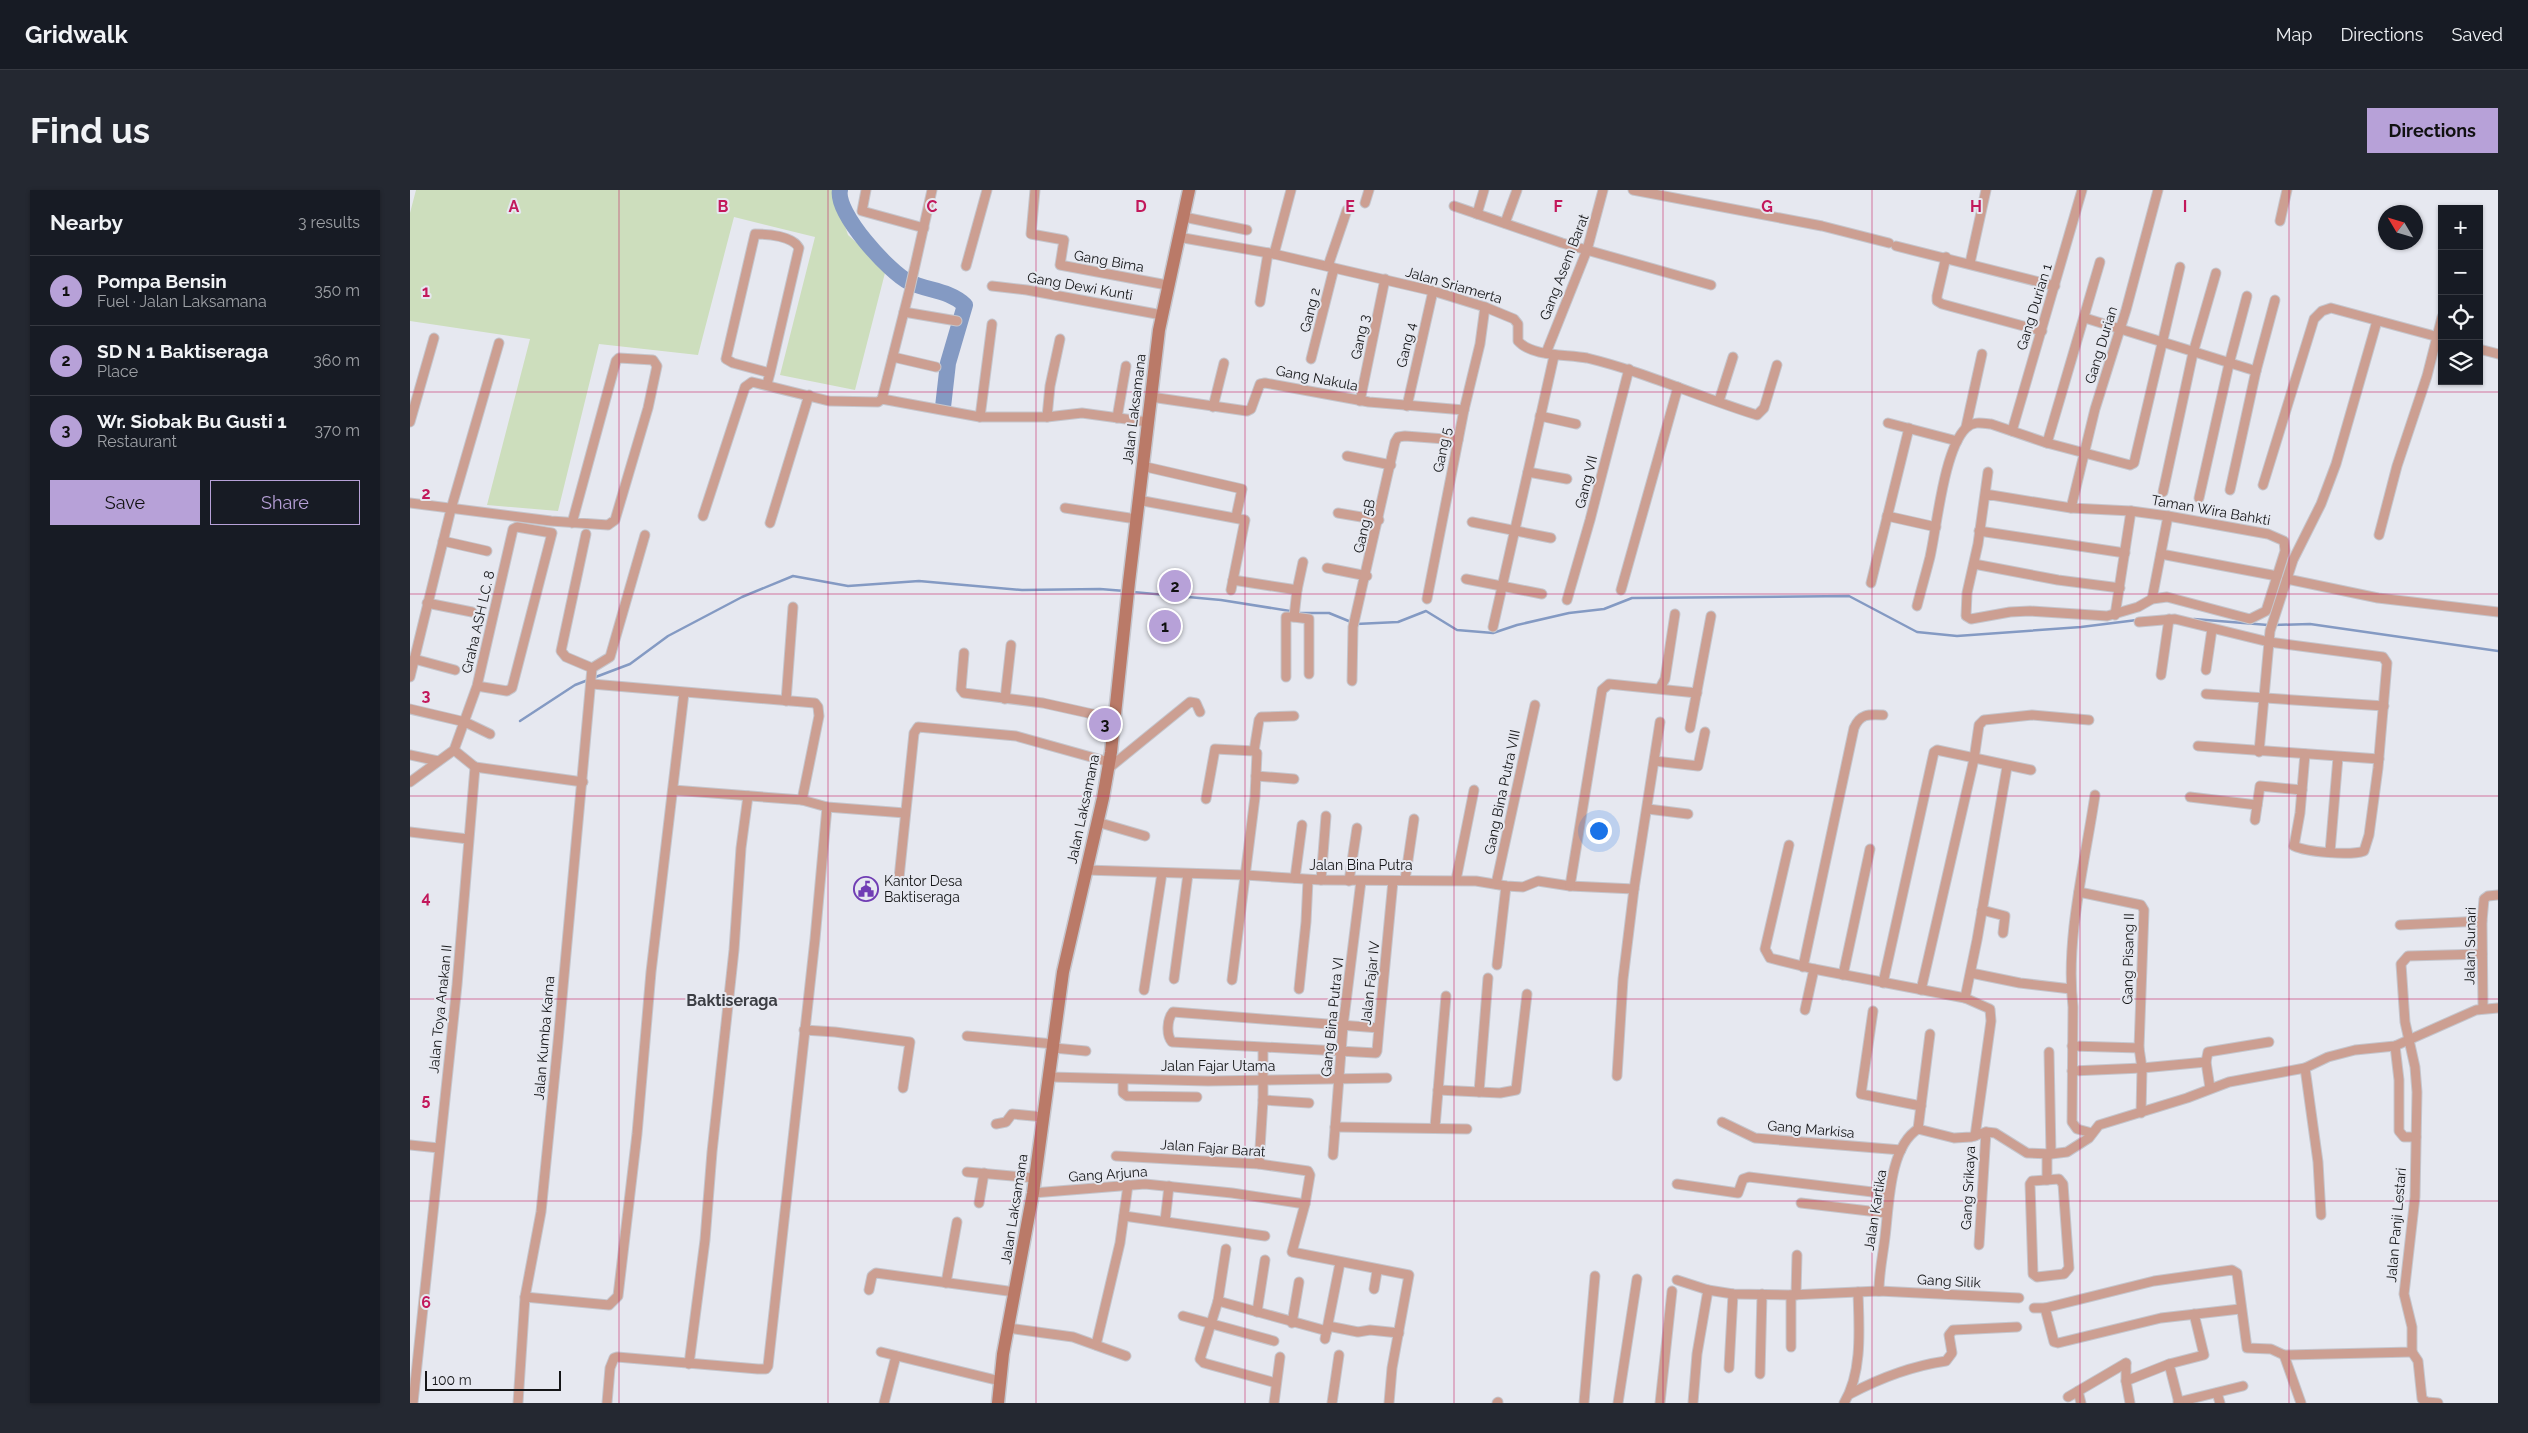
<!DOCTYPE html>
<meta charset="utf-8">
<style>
body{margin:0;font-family:Raleway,sans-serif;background:#242831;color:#f1f3f6}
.controls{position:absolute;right:15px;top:15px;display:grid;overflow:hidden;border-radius:0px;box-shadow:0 1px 4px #0004}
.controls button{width:45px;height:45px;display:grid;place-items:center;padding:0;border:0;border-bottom:1px solid #363941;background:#171b24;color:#f1f3f6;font:25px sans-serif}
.compass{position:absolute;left:1968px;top:15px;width:45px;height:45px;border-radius:50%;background:#171b24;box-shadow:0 1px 4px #0004;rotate:308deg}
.scale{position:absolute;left:15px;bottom:12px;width:136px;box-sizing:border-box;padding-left:5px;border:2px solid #151618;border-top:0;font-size:14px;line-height:18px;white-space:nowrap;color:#151618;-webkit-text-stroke:4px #e6e8f0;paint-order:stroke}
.you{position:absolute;left:1188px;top:640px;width:18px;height:18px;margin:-12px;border:4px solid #fff;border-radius:50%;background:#1a73e8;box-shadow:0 0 0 8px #1a73e833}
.badge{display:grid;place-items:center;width:32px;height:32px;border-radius:50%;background:#b7a1d8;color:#111;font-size:16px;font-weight:700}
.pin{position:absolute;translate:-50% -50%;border:2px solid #fff;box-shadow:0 1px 5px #0006}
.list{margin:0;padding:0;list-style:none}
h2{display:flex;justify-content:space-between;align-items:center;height:65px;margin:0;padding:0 20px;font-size:21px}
h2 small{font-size:16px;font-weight:400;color:#9ea1a6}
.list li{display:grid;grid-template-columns:32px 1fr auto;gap:15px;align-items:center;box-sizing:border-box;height:70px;padding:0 20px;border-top:1px solid #363941}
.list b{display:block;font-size:19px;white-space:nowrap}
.list p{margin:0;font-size:16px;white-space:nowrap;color:#9ea1a6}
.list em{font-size:16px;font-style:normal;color:#9ea1a6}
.actions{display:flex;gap:10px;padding:15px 20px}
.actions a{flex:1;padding:11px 0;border:1px solid #b7a1d8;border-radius:0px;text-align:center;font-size:18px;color:#b7a1d8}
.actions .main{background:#b7a1d8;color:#111}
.icon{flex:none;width:28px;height:28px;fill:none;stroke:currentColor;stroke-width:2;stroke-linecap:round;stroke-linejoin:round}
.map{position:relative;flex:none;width:2088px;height:1213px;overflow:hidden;border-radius:0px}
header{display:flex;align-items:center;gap:30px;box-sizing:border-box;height:70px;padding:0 25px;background:#171b24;border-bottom:1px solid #363941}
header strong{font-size:24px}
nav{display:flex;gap:28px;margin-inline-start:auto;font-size:18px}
.intro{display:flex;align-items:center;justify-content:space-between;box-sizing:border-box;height:120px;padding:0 30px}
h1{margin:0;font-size:35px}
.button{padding:12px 22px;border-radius:0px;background:#b7a1d8;color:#111;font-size:18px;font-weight:700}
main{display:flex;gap:30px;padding:0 30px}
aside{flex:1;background:#171b24;border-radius:0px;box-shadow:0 1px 4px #0004}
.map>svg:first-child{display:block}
</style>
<header>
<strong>Gridwalk</strong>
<nav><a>Map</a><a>Directions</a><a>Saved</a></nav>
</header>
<div class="intro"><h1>Find us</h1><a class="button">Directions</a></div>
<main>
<aside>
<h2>Nearby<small>3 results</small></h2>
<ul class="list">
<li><span class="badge">1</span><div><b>Pompa Bensin</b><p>Fuel · Jalan Laksamana</p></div><em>350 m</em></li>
<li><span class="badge">2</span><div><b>SD N 1 Baktiseraga</b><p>Place</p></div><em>360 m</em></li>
<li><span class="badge">3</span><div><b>Wr. Siobak Bu Gusti 1</b><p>Restaurant</p></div><em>370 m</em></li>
</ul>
<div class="actions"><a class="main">Save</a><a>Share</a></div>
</aside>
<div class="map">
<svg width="2088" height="1213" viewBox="0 0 2088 1213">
<rect width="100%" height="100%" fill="#e6e8f0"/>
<path fill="#cddebd" d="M6,0H423L438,45L476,79L445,200L370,185L405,47L324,27L288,165L189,154L148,321L77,315L120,149L0,131V23Z"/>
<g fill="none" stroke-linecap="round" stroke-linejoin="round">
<g stroke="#849ac3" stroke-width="2.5">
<path d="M723,402L811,410L880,421"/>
<path d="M889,423H919L946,434L988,432L1016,421L1047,440L1083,443L1107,435L1159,423L1194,419L1222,408L1439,406L1507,442L1547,446L1671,437L1727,430"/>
<path d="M1784,429L1858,435"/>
<path d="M1864,435L1900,434L2088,461"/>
<path d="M183,488L220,474L258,446L332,407L383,386L438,396L509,391L612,400L690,399L715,401"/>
<path d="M110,531L165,495L178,490"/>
</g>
<path stroke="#849ac3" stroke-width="16" d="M430,0C425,23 479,82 499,92C518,101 539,100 555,115L538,173L533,217"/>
<defs>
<g id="minor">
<path d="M456,0L452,21L514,38"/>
<path d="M625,0L621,44L654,50L650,75L757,95"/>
<path d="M1223,0L1412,36L1479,53"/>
<path d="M955,13L959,0"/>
<path d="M1044,16L1152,53L1301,95"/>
<path d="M1067,24L1074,0"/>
<path d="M774,27L837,40"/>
<path d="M1870,31L1877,0"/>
<path d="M1095,33L1107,0"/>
<path d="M768,47L864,64L1023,101L1075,117L1104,129L1108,134V151C1122,167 1157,164 1177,168C1235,182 1289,207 1347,225L1354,218L1367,175"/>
<path d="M1486,56L1645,96"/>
<path d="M864,64L881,0"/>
<path d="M1536,67L1527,106V111L1532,114L1632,141"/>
<path d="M1560,73L1576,0"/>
<path d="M556,76L577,0"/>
<path d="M918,76L937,20"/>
<path d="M582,96L617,100L752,125"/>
<path d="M850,112L858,63"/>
<path d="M494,122L547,131"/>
<path d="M1675,128L1846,181"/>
<path d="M2069,159L2088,164"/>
<path d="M1136,163L1177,60L1193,0"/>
<path d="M483,167L526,177"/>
<path d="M901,169L924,78"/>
<path d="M357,194L360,183L323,173L316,169L345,44C358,44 383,46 389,58L360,183"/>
<path d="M741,207L837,221L841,219L850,194L855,193L959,212L1054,220"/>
<path d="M472,209L500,98L522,0"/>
<path d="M950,211L975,89"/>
<path d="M1309,211L1323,167"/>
<path d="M997,216L1023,101"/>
<path d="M803,217L814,173"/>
<path d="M1130,226L1166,234"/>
<path d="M570,227L582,134"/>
<path d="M637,227L640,196L650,149"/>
<path d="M707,228L716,176"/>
<path d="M0,232L24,148"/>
<path d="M1478,233L1547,251"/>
<path d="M1556,237L1572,164"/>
<path d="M1602,241L1672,0"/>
<path d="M1637,253L1690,72"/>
<path d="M937,266L981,275"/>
<path d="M732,276L832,299L826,327"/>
<path d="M1118,282L1157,289"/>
<path d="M1853,295L1904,129L1912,121L1921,118L2032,148"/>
<path d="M1820,300L1846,181L1865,110"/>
<path d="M1753,302L1783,163L1806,83"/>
<path d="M1575,304L1661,318L1721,321L1758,326L1858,344L1874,351L1875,361L1856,421L1840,429L1757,407L1742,409L1728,417L1697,426L1620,421L1600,422L1561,429L1556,426L1557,403L1568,354L1578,282"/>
<path d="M1789,308L1819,174L1837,106"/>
<path d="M728,310L835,330L821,400"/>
<path d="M0,313L141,331L198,335L205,330L238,218L247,176L243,170L209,168L206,171L162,333"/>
<path d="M655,318L726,329"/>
<path d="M1661,318L1685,219L1716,120L1748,0"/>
<path d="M928,323L969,330"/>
<path d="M293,326L335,197L342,192L419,211L468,212L472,209L570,227H637L672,223L738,232"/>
<path d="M1477,326L1526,337"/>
<path d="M1062,332L1141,348"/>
<path d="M360,333L399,205"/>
<path d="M1569,341L1715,363"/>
<path d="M176,344L151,461L156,467L182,478"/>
<path d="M1969,345L1987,276L2017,186L2032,127"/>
<path d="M33,351L77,361"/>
<path d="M1751,364L1867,386"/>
<path d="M1564,374L1648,390L1710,398"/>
<path d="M917,378L957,386"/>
<path d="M1056,389L1132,404"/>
<path d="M1877,389L1968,408L2088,422"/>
<path d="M823,390L887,400L893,372"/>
<path d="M1461,393L1499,238"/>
<path d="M1211,400L1268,197"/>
<path d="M1017,409L1054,220L1070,154L1075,117"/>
<path d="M1742,409L1758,326"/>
<path d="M1157,410L1180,330L1219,179"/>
<path d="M17,413L62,422"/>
<path d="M1507,416C1511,400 1516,383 1520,367C1527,336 1534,259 1556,238C1563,231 1572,233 1581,234L1637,253L1720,275L1724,273L1770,77"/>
<path d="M1705,425L1721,321"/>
<path d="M884,427L899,429V484"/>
<path d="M1729,432L1765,429L1859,452L1973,467L1977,473L1968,578L1959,645L1954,661C1940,666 1897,662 1884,656L1890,623L1895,564"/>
<path d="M1083,437L1144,166"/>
<path d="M554,463L551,499L554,503L633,513L705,529"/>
<path d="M4,469L45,480"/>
<path d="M182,478L200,467L235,345"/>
<path d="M1796,480L1802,439"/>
<path d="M1751,485L1759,429"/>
<path d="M0,487L41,319L89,153"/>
<path d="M876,487V427H884L887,400"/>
<path d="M942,491L943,437L985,252L988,247L995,246L1048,250"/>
<path d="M182,494L405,513L408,517L409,526L392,610"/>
<path d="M1250,498L1255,489L1265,424"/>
<path d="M1796,504L1974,516"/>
<path d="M595,509L601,455"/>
<path d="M376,511L383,417"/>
<path d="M0,519L55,532L80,544"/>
<path d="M1280,538L1301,426"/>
<path d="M1788,556L1969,569"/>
<path d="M44,560L65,577"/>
<path d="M1849,562L1860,441L1883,370L1911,314L1926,274L1967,131"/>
<path d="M0,565L28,571"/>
<path d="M1245,571L1288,576L1295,542"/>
<path d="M65,577L173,592"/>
<path d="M699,578L780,512L786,513L790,522"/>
<path d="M846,586L884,589"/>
<path d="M0,592L44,560L67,496L103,339L107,337L142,343L102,498L97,501L67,496"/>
<path d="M263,600L392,610L417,617L495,623"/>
<path d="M1780,607L1847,615"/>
<path d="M796,609L805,559L844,561"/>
<path d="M1238,619L1278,624"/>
<path d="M1845,630L1850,596L1892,600"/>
<path d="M687,632L735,646"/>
<path d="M0,642L58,649"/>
<path d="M1379,655L1355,759L1360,768L1404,779L1555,808L1580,819L1581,831L1565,946"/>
<path d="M1920,662L1928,567"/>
<path d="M675,680L835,685L911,690L1066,691L1096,696L1113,697L1128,691L1160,696L1224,699"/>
<path d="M489,688L504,543L508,537L606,546L699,572"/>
<path d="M885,688L892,635"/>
<path d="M911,690L916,626"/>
<path d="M995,690L1004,629"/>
<path d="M1046,690L1064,600"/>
<path d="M939,691L947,638"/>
<path d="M1086,694L1125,515"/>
<path d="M1160,696L1192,500L1199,494L1287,503"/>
<path d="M1669,702L1731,715L1734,720L1729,858L1732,878L1731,923"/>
<path d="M1572,720L1595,726L1593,743"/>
<path d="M1990,735L2072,731"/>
<path d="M1087,775L1096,696"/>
<path d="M1393,777L1444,538C1450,524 1458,524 1473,525"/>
<path d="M1561,783L1610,793L1661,799"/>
<path d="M1433,785L1460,659"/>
<path d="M764,789L778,684"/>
<path d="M822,790L845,607L847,563L844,561L849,530L851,527L884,526"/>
<path d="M1473,793L1524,562L1527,560L1621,580"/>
<path d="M889,799L896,732L898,690"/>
<path d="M734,800L752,683"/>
<path d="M1511,800L1564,569L1569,535L1574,530L1622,525L1679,530"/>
<path d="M1555,808L1567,750L1597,577"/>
<path d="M2073,818L2072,731L2074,709L2078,706L2088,705"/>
<path d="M1395,820L1404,779"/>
<path d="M1463,821L1451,904L1511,916"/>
<path d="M969,838L763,822C757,829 756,845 762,852L966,863L967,861L969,838L983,691"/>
<path d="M394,840L425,842L500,852L493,898"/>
<path d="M557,846L644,854"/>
<path d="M1662,856L1729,858"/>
<path d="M1985,856L1989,890V941L1994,947H2006"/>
<path d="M644,858L676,861"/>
<path d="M1639,862L1641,964"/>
<path d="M1895,878L1908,972L1911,1025"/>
<path d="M1662,881L1732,878L1796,872"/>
<path d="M1207,886L1213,789L1224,699L1250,532"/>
<path d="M640,887L798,891L977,888"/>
<path d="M713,890V903L717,906L787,907"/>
<path d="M1800,898L1796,872L1798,862L1859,852"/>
<path d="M1028,900L1090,903L1106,900L1117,804"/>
<path d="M1069,902L1078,788"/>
<path d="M853,910L899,913"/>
<path d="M1312,932L1345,948L1491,960"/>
<path d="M586,934L596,932L602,924L634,927"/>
<path d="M925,937L1057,939"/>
<path d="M1025,937L1036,806"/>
<path d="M1508,939L1520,844"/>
<path d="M1682,943L1667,939L1662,932L1663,817C1655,749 1675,673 1685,605"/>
<path d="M0,955L29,958"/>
<path d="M923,965L933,836L951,691"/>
<path d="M706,966L849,974L898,981L900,985L895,1014L882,1062L999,1085L982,1178L979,1213"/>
<path d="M849,974L853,910V858"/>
<path d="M557,982L625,988"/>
<path d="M1649,989L1653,994L1659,1078L1654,1084L1627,1087L1623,1084L1620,994L1622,991Z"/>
<path d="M1637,990V964"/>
<path d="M1267,994L1328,1003L1333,989L1339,987L1479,1004"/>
<path d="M623,1003L735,994L822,1003L895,1014"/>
<path d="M569,1013L574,983"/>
<path d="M1391,1013L1476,1023"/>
<path d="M714,1026L855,1046"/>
<path d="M755,1031L759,996"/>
<path d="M1569,1055L1576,942"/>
<path d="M816,1059L808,1111L790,1169L794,1173L866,1193"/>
<path d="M1267,1090L1298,1100L1323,1104L1381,1105L1469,1101L1609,1108"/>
<path d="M536,1093L547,1032"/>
<path d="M964,1099L967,1081"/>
<path d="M459,1100L462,1086L466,1083L605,1102"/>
<path d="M1469,1101C1469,1082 1473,1065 1475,1047C1479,1016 1479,957 1508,939L1544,948L1561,947L1576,942L1585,943L1617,963L1641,964L1657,962L1679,948L1689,935L1777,908L1819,892L1895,878L1918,867L1945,860L1985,856L2066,820L2088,818"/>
<path d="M1386,1105L1387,1065"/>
<path d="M115,1107L199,1115L208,1106L227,944L241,782L274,503"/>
<path d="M808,1111L917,1141"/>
<path d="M1624,1118H1635L1744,1091L1822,1080L1827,1083L1837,1158L1861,1159L1874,1165L2002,1162V1137L1994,1104L2005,1007L2007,902L2005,877L1995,832L1991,774L1998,766L2072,764"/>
<path d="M1635,1118L1644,1152L1648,1153L1751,1128L1830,1119"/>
<path d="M847,1122L855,1070"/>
<path d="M773,1126L864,1151"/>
<path d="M882,1133L889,1092"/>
<path d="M918,1136L948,1142L960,1140L989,1143"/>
<path d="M598,1138L663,1147L716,1166"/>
<path d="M915,1149L930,1073"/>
<path d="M686,1155L710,1053L718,995"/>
<path d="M1381,1157V1105"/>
<path d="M471,1162L590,1191"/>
<path d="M2002,1162L2008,1171L2012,1209L2017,1212L2028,1213"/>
<path d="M1874,1165L1891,1213"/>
<path d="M1716,1173V1191L1720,1213"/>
<path d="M279,1174L295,1050L302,962L324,760L331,658L338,606"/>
<path d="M1319,1178L1323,1104"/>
<path d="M1350,1184L1352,1104"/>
<path d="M1716,1191L1759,1174"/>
<path d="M1668,1201L1671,1213"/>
<path d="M1807,1203L1810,1213"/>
<path d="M1440,1204C1470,1188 1502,1176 1536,1171L1542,1163L1539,1145L1543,1140L1607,1137"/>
<path d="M1658,1207L1716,1173"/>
<path d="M1768,1212L1833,1196"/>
<path d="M3,1213L47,795L65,577"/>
<path d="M108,1213L115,1107L131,1022L148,852L182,478"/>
<path d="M197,1213L200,1178L204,1168L207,1167L348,1179H356L358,1176L405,749L417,617"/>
<path d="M474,1213L486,1166"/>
<path d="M864,1213L870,1167"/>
<path d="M922,1213L929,1165"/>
<path d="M1087,1213L1088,1212"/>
<path d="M1174,1213L1185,1086"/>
<path d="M1208,1213L1227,1089"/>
<path d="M1250,1213L1262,1101"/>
<path d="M1283,1213L1287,1164L1298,1100"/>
<path d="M1434,1213C1453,1182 1449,1136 1448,1102"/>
<path d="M1769,1213L1759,1174L1794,1165L1784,1124"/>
</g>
<path id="secondary" d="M588,1213L593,1164L623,1003L653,782L693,608L701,562L719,392L749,140L779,0"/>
</defs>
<use href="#minor" stroke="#c5c6cd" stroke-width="11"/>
<use href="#secondary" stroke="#c5c6cd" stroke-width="15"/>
<use href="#minor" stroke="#cc9f92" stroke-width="9"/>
<use href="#secondary" stroke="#ba7a68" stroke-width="12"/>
</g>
<path fill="none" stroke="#c2185b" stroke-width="1" stroke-opacity="0.55" d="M209,0V1213M418,0V1213M626,0V1213M835,0V1213M1044,0V1213M1253,0V1213M1462,0V1213M1670,0V1213M1879,0V1213M0,202H2088M0,404H2088M0,606H2088M0,809H2088M0,1011H2088"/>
<defs>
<symbol id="civic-ring" viewBox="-11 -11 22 22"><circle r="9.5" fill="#e6e8f0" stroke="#703db4" stroke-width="1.5"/><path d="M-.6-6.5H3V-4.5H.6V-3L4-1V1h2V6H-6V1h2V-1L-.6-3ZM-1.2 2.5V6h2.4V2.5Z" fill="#703db4"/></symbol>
</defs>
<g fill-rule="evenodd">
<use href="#civic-ring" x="442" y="685" width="28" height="28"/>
</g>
<g text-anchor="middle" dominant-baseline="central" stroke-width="4" stroke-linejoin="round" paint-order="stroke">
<g font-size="14" fill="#151618" stroke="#e6e8f0">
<text transform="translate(699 71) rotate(10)">Gang Bima</text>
<text transform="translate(1154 77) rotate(-69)">Gang Asem Barat</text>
<text transform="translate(1044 95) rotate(16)">Jalan Sriamerta</text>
<text transform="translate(670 96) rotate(10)">Gang Dewi Kunti</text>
<text transform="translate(1624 117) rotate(-73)">Gang Durian 1</text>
<text transform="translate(900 120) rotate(-76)">Gang 2</text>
<text transform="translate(950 147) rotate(-78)">Gang 3</text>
<text transform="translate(996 155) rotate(-77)">Gang 4</text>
<text transform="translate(1691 155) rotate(-73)">Gang Durian</text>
<text transform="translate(907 188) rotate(11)">Gang Nakula</text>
<text transform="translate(724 219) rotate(-83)">Jalan Laksamana</text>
<text transform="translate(1032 260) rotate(-79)">Gang 5</text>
<text transform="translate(1176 292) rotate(-76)">Gang VII</text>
<text transform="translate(1801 320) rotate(10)">Taman Wira Bahkti</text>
<text transform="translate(954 336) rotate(-77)">Gang 5B</text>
<text transform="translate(68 432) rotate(-77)">Graha ASH LC. 8</text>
<text transform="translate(1092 602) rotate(-78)">Gang Bina Putra VIII</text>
<text transform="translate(673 619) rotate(-78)">Jalan Laksamana</text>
<text x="951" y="675">Jalan Bina Putra</text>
<text transform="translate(2060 756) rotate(-89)">Jalan Sunari</text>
<text transform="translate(1718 769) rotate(-89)">Gang Pisang II</text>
<text transform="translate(960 793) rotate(-84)">Jalan Fajar IV</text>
<text transform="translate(30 819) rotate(-84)">Jalan Toya Anakan II</text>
<text transform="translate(922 827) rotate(-84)">Gang Bina Putra VI</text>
<text transform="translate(134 848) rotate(-85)">Jalan Kumba Karna</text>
<text x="808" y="876">Jalan Fajar Utama</text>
<text transform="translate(1401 939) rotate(5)">Gang Markisa</text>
<text transform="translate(803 958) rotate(4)">Jalan Fajar Barat</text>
<text transform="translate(698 984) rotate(-4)">Gang Arjuna</text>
<text transform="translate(1558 998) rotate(-87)">Gang Srikaya</text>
<text transform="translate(604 1019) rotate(-81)">Jalan Laksamana</text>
<text transform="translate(1465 1020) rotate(-81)">Jalan Kartika</text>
<text transform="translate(1986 1035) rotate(-85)">Jalan Panji Lestari</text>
<text transform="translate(1539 1091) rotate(3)">Gang Silik</text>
</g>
<g font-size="14" fill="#151618" stroke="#e6e8f0" text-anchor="start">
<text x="474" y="691">Kantor Desa<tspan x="474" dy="16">Baktiseraga</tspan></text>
</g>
<g font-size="16" font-weight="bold" fill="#3c3e44" stroke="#e6e8f0">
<text x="322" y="810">Baktiseraga</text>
</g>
</g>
<g font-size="16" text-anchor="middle" font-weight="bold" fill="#c2185b" stroke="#e6e8f0" stroke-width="4" stroke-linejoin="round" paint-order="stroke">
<text x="104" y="22">A</text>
<text x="313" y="22">B</text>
<text x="522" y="22">C</text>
<text x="731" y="22">D</text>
<text x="940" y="22">E</text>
<text x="1148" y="22">F</text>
<text x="1357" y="22">G</text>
<text x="1566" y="22">H</text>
<text x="1775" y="22">I</text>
<text x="16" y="107">1</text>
<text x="16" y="309">2</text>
<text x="16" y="511">3</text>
<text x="16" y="713">4</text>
<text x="16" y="915">5</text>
<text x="16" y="1118">6</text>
</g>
</svg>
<div class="controls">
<button>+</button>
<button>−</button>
<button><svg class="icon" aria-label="locate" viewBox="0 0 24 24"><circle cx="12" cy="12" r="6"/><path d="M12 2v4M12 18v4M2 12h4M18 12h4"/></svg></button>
<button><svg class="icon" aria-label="layers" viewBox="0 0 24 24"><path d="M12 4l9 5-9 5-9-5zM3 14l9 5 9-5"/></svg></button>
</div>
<svg class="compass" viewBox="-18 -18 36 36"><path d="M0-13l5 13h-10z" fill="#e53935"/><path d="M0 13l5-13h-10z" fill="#9ea1a6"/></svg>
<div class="scale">100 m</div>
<div class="you"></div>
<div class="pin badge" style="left:755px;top:436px">1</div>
<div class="pin badge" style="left:765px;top:396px">2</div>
<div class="pin badge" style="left:695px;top:534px">3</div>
</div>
</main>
